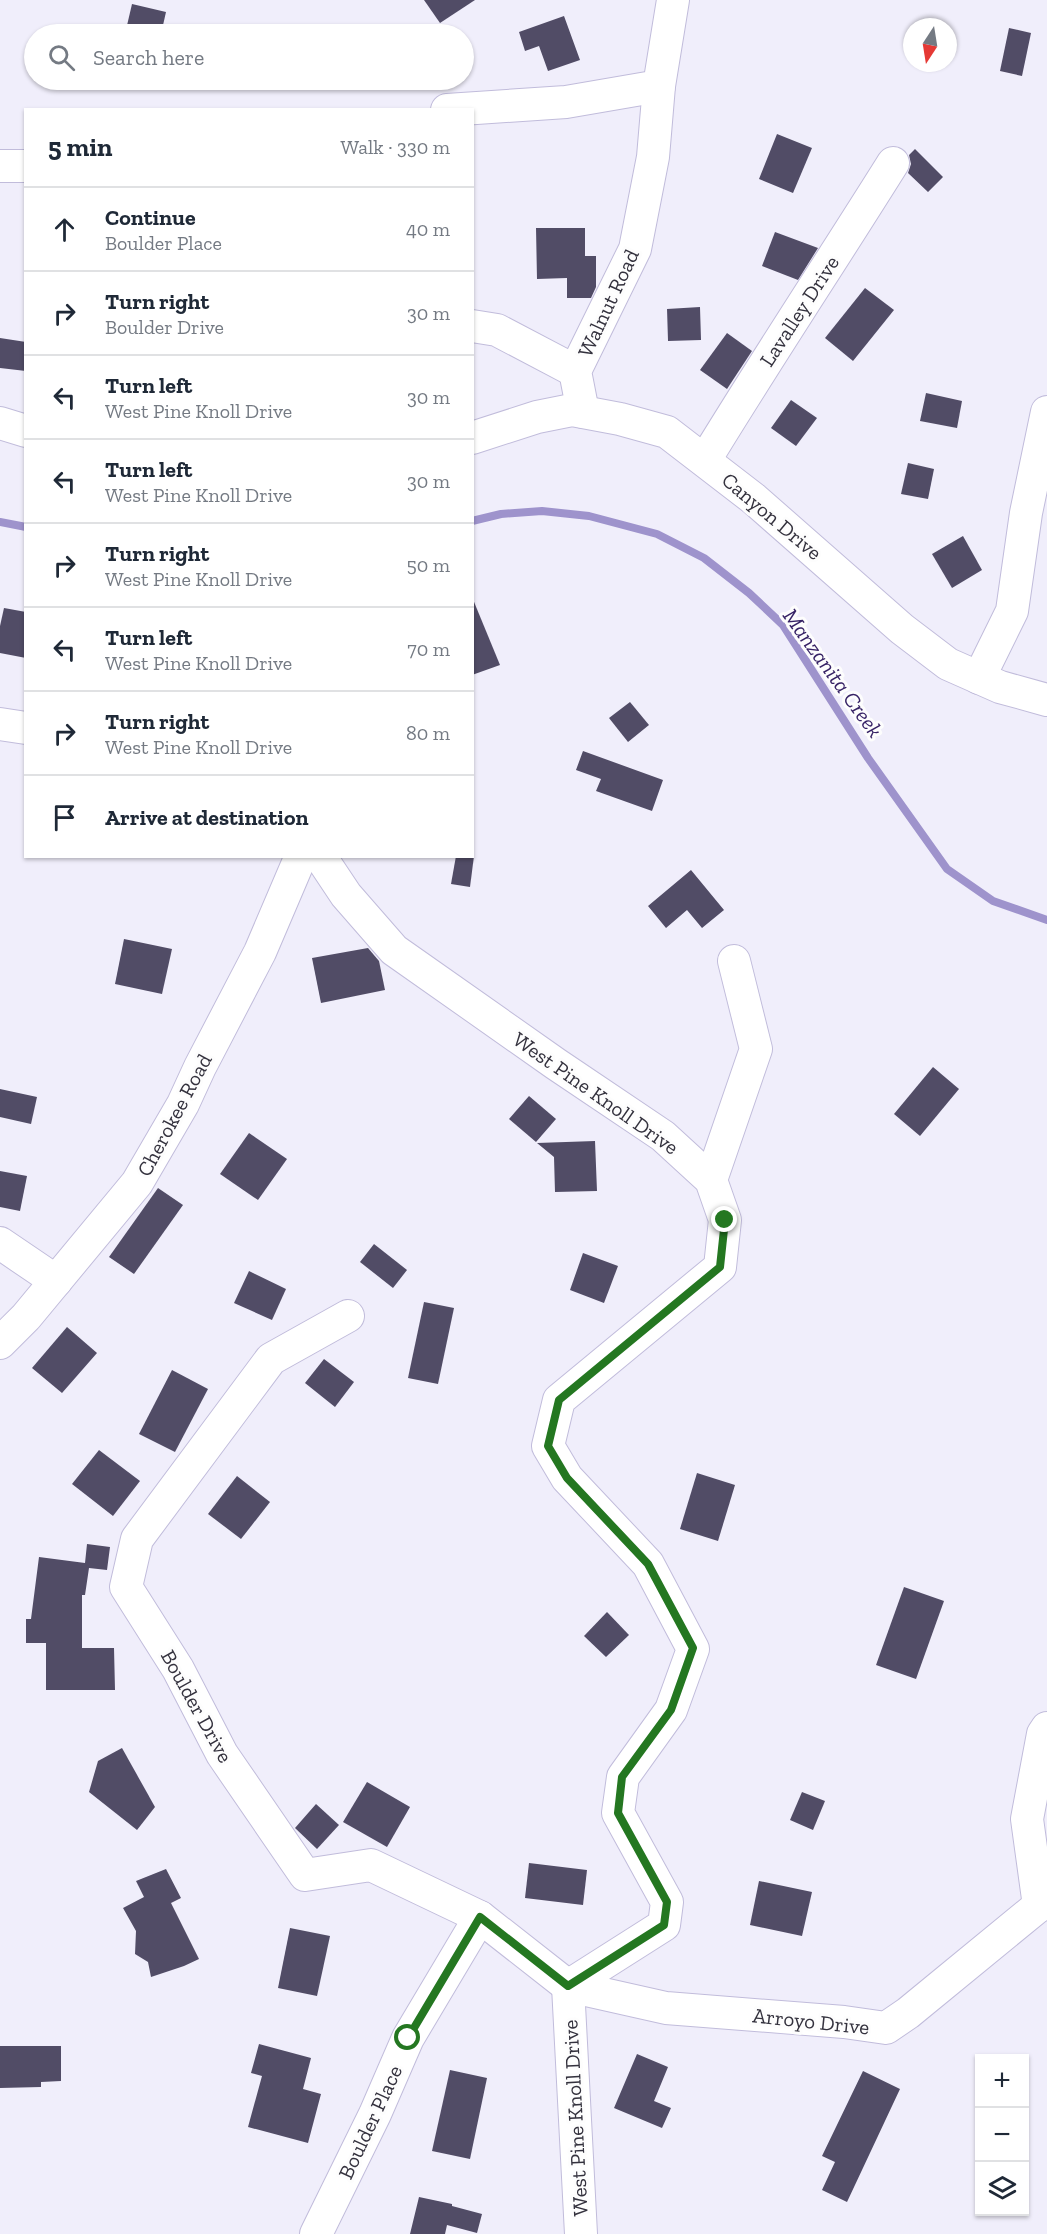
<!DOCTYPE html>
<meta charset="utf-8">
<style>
body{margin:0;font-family:"Zilla Slab",serif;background:#f6f6f7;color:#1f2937}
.controls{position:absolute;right:18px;bottom:18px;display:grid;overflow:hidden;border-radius:0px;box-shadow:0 2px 4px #0004}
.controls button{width:54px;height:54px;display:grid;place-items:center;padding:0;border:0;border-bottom:2px solid #e0e1e3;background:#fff;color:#1f2937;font:30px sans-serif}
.compass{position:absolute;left:903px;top:18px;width:54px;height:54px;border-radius:50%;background:#fff;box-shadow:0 2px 4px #0004;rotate:192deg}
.stop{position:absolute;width:18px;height:18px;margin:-14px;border:4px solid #247721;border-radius:50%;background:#fff}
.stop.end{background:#247721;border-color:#fff;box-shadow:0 2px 6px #0008}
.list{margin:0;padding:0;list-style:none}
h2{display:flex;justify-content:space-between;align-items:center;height:78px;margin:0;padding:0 24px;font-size:26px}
h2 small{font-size:20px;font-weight:400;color:#747a83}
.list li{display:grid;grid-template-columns:39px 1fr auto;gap:18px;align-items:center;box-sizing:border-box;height:84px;padding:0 24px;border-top:2px solid #e0e1e3}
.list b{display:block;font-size:22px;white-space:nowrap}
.list p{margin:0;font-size:20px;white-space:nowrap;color:#747a83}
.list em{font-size:20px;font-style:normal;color:#747a83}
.icon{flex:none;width:33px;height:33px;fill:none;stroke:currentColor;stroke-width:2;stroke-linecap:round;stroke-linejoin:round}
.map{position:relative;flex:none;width:1047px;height:2234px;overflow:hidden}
.search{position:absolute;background:#fff;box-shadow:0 2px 4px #0004;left:24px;top:24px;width:450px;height:66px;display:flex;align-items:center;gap:15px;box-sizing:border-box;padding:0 21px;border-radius:33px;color:#747a83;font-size:22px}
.panel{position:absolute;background:#fff;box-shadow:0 2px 4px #0004;left:24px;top:108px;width:450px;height:750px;border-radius:0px}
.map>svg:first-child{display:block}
</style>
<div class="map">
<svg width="1047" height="2234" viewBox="0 0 1047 2234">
<rect width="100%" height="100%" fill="#f0eefb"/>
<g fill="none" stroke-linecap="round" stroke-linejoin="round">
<g stroke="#9e93cc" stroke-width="8">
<path d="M472,521L501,514L542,511L589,516L657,534L704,558L749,593L783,625L868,758L947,869L993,901L1047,920"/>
<path d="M0,522L26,527"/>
</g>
</g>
<g fill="#514c66">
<path d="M424,0H475L440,23Z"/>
<path d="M132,4L166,12L161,34H125Z"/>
<path d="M564,16L580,60L548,71L539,46L525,51L519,32Z"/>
<path d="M1009,28L1031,33L1022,76L1000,71Z"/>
<path d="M777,134L812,148L793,193L759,179Z"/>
<path d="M915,149L943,177L928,192L908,173L911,164L909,155Z"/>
<path d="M536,228H585V256H596V287L591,298H567V278L537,279Z"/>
<path d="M775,232L818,248L798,280L762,266Z"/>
<path d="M865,288L894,310L853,361L825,338Z"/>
<path d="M700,307L701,340L668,341L667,309Z"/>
<path d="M727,333L752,351L727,389L700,370Z"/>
<path d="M0,338L26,342V371L0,368Z"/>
<path d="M926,393L962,401L957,428L920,421Z"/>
<path d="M791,400L817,418L796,446L771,428Z"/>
<path d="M908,463L934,469L928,499L901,494Z"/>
<path d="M963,536L982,570L952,588L932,554Z"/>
<path d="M472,597L500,665L472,675Z"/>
<path d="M4,608L26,612V658L0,653V626Z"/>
<path d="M630,702L649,725L628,742L609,718Z"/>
<path d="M583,751L663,780L652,811L596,791L601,779L576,770Z"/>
<path d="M456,856H474L470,887L451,884Z"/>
<path d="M691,870L724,910L702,928L687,910L666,928L648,906Z"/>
<path d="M124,939L172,949L162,994L115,984Z"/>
<path d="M368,948L379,961L385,990L321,1003L312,958Z"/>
<path d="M933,1067L959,1089L920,1136L894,1114Z"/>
<path d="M0,1089L37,1097L31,1124L0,1117Z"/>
<path d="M529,1096L556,1119L536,1142L509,1119Z"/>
<path d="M249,1133L287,1159L258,1200L220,1174Z"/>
<path d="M595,1141L597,1191L555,1192L554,1157L537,1143Z"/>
<path d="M0,1171L27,1176L20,1211L0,1207Z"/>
<path d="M158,1188L183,1205L134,1274L109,1257Z"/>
<path d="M374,1244L407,1270L393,1288L360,1262Z"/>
<path d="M583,1253L618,1266L604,1303L570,1290Z"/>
<path d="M249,1271L286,1289L272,1320L234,1303Z"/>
<path d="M424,1302L454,1308L438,1384L408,1378Z"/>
<path d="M67,1327L97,1353L62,1393L32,1368Z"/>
<path d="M324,1359L354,1382L335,1407L305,1383Z"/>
<path d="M172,1370L208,1389L175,1452L139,1434Z"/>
<path d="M99,1450L140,1481L113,1516L72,1484Z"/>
<path d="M697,1473L735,1485L718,1541L680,1529Z"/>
<path d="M237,1476L270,1502L241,1539L208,1514Z"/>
<path d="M87,1544L110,1547L107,1570L89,1568L85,1595H82V1648H114L115,1690H46V1643H26V1619H31L39,1557L85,1563Z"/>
<path d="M904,1587L944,1601L916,1679L876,1665Z"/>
<path d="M607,1612L629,1635L606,1657L584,1636Z"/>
<path d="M122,1748L155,1807L137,1830L89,1792L98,1761Z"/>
<path d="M367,1782L410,1807L387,1847L343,1822Z"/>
<path d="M802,1792L825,1801L813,1830L790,1820Z"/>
<path d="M316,1804L339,1825L317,1849L295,1828Z"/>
<path d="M529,1863L587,1870L583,1905L525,1898Z"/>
<path d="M166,1869L181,1898L171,1903L199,1959L184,1966L151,1977L148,1962L135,1954L136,1931L123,1908L144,1897L136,1881Z"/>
<path d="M759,1881L812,1892L802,1936L750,1925Z"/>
<path d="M290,1928L330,1936L317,1996L278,1988Z"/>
<path d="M259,2044L311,2058L303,2089L321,2094L308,2143L248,2127L262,2076L251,2073Z"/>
<path d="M0,2046H61V2081L41,2082V2087L0,2088Z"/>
<path d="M637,2054L668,2067L654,2101L671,2108L662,2128L614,2108Z"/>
<path d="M450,2070L487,2078L470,2159L432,2151Z"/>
<path d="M863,2071L900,2089L847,2202L822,2190L835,2162L822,2156Z"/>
<path d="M419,2197L452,2204V2206L482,2214L477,2233L447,2225L445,2234H410Z"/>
</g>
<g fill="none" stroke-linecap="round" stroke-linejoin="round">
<defs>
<g id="minor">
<path d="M447,110L566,102L659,86"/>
<path d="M0,166H26"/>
<path d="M472,326L497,330L575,371"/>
<path d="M583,412L575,371L635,249L653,157L659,86L673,0"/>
<path d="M0,423L26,431"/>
<path d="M472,438L537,417L572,410L620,419L667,432L754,499L902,629L948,664L1000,687L1047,700"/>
<path d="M705,460C766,360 831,262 893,163"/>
<path d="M979,678L1012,611L1026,513L1047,412"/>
<path d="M0,724L26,728"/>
<path d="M320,856L346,895L394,950L556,1064L663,1136L711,1180L725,1220L720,1267L559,1400L548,1446L567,1478L648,1564L693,1649L671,1710L623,1777L618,1813L667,1902L664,1925L568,1986"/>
<path d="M711,1180L756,1049L734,961"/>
<path d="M0,1243L56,1281"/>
<path d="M348,1316L271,1359L137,1539L126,1587L178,1669L222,1754L305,1875L371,1865L480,1917L568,1986L666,2008L844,2022L886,2028L908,2013L1047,1899"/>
<path d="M0,1343L26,1317L137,1183L183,1104L200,1067L260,952L301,856"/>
<path d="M1039,1906L1027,1819L1043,1734L1047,1728"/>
<path d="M568,1986L581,2234"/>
<path d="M316,2234L375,2114L408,2038L480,1917"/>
</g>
</defs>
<use href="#minor" stroke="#c1bcdb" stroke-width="34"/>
<use href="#minor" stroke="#fff" stroke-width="32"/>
</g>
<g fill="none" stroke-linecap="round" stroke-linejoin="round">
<path stroke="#247721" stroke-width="8" d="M408,2038L480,1917L568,1986L664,1925L667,1902L618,1813L622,1777L671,1710L693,1648L648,1564L567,1478L548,1446L559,1400L720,1267L725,1220"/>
</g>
<g text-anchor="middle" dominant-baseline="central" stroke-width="6" stroke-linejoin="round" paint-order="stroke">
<g font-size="21" fill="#34323e" stroke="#fdfdfd">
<text transform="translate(608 303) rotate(-65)">Walnut Road</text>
<text transform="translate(799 311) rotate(-57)">Lavalley Drive</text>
<text transform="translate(772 516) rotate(40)">Canyon Drive</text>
<text transform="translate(596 1093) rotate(35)">West Pine Knoll Drive</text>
<text transform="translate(174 1115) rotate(-62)">Cherokee Road</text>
<text transform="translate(197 1706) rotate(61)">Boulder Drive</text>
<text transform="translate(811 2021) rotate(6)">Arroyo Drive</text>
<text transform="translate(575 2118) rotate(-93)">West Pine Knoll Drive</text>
<text transform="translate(370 2122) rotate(-65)">Boulder Place</text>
</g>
<g font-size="22" font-style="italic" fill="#372366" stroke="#fdfdfd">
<text transform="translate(833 673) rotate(54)">Manzanita Creek</text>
</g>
</g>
</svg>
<div class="controls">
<button>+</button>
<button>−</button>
<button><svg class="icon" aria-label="layers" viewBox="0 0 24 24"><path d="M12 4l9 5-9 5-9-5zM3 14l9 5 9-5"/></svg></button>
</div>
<svg class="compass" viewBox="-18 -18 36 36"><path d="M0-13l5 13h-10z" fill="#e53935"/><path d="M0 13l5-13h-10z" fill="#747a83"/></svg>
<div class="stop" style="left:408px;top:2038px"></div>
<div class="stop end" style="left:725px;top:1220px"></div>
<div class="search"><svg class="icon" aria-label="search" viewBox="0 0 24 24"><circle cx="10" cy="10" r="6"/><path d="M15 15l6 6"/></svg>Search here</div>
<section class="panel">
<h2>5 min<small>Walk · 330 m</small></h2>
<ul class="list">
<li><svg class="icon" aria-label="ahead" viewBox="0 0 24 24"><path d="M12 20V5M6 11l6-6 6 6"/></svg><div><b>Continue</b><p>Boulder Place</p></div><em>40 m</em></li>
<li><svg class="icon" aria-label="right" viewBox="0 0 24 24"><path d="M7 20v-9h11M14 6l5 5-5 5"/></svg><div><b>Turn right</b><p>Boulder Drive</p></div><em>30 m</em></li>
<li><svg class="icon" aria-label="left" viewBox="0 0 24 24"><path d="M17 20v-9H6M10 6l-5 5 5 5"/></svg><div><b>Turn left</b><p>West Pine Knoll Drive</p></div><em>30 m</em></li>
<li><svg class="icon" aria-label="left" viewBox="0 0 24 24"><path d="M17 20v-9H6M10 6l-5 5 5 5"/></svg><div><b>Turn left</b><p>West Pine Knoll Drive</p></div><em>30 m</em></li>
<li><svg class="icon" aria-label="right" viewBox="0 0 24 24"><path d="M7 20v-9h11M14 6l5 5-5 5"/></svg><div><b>Turn right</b><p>West Pine Knoll Drive</p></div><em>50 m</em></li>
<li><svg class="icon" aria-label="left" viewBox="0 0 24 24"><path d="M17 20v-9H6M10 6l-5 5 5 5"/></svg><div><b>Turn left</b><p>West Pine Knoll Drive</p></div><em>70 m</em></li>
<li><svg class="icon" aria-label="right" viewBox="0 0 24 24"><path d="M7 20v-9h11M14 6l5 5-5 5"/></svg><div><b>Turn right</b><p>West Pine Knoll Drive</p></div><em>80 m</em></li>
<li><svg class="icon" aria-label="arrive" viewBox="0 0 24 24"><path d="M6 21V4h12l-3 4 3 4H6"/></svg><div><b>Arrive at destination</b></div></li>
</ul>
</section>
</div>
